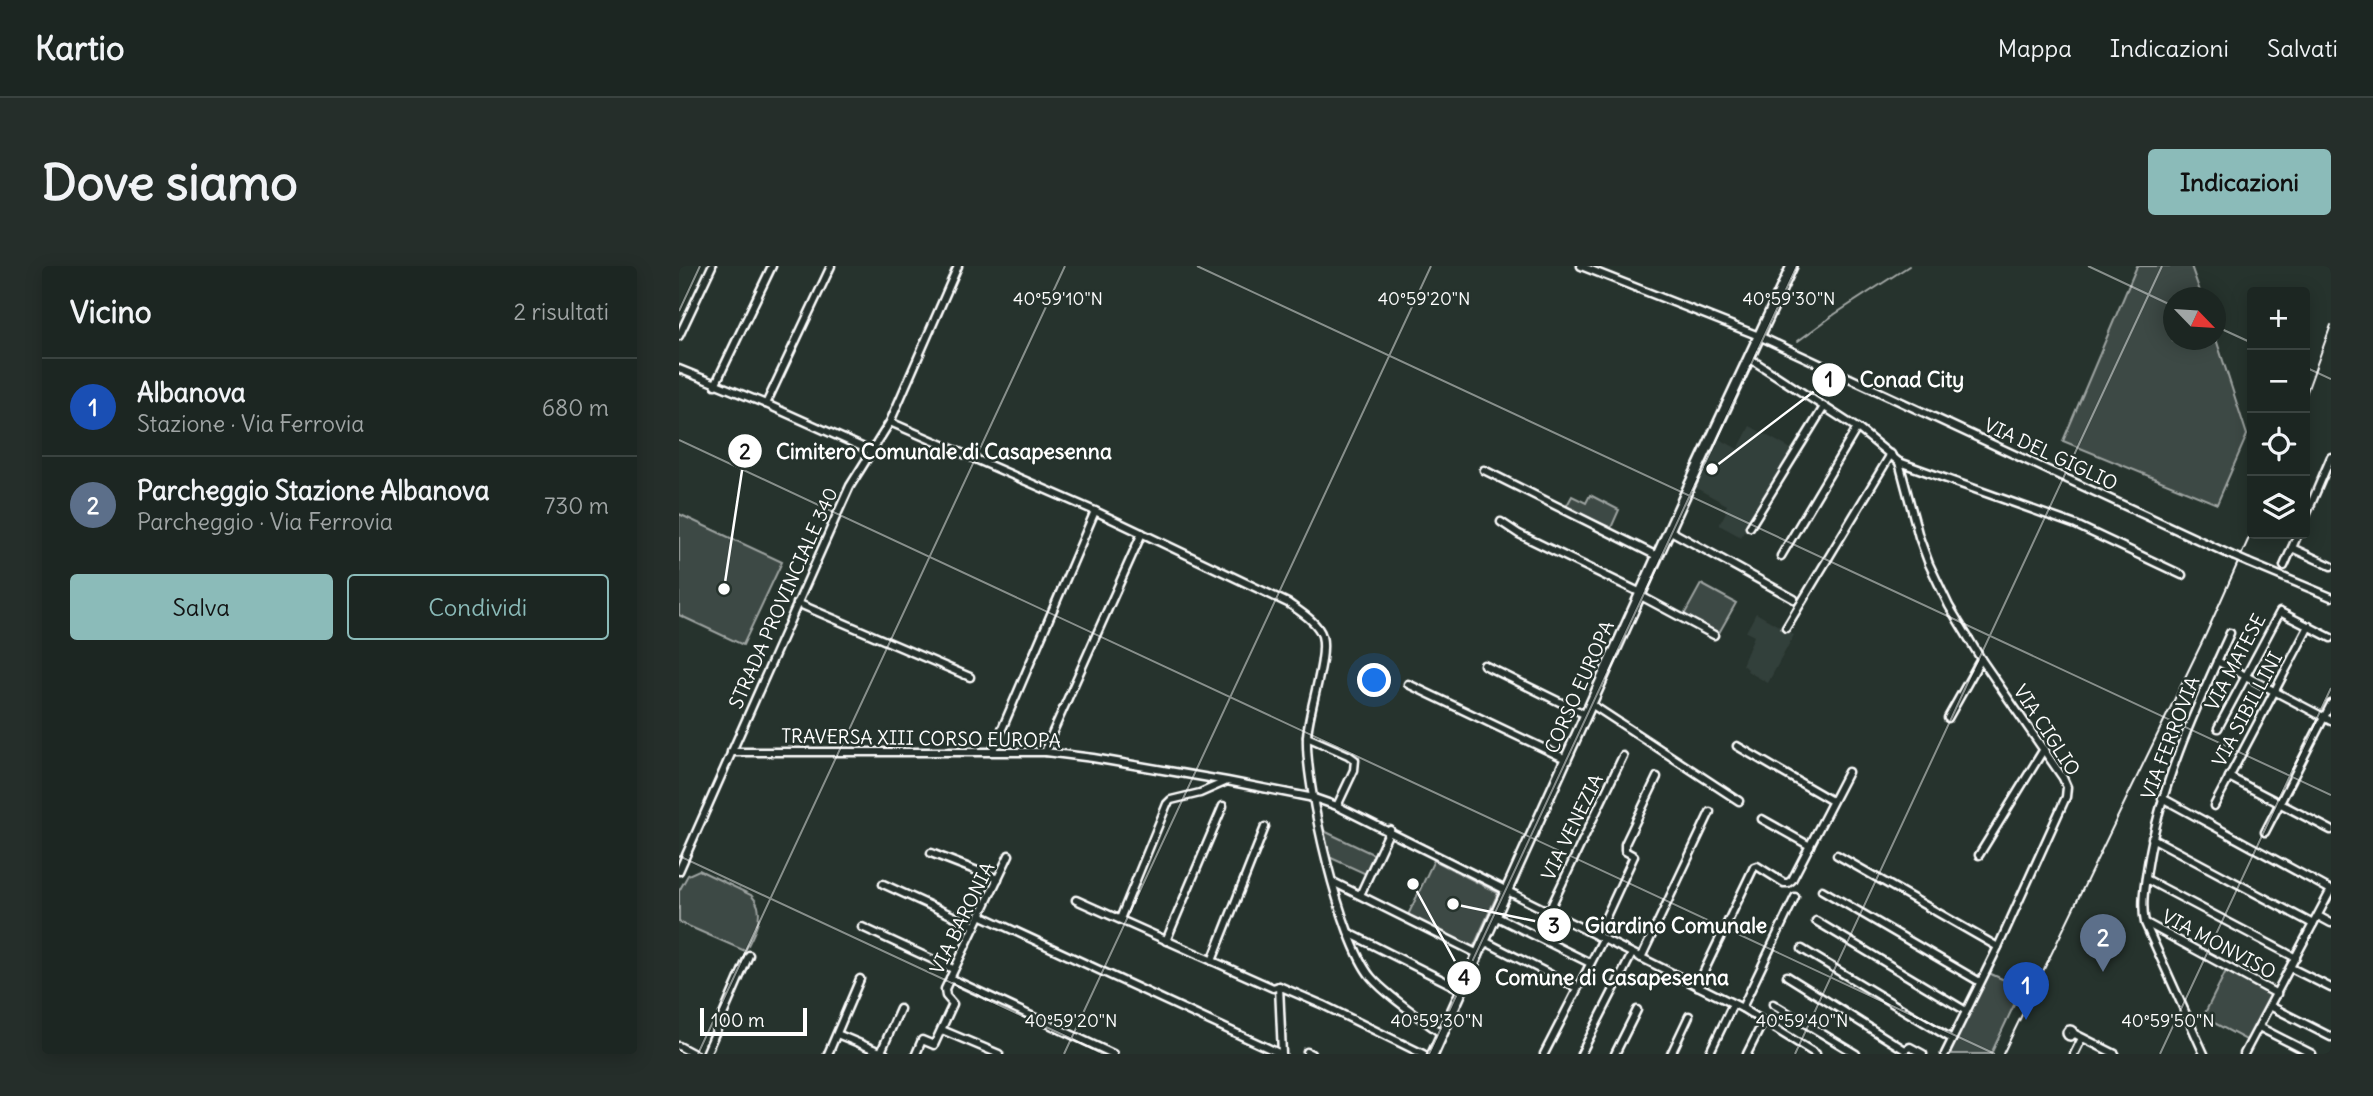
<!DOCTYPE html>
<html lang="it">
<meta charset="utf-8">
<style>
body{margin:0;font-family:Delius,sans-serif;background:#252e2a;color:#f1f3f6}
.controls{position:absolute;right:21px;top:21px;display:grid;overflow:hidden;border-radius:7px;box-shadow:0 4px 18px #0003}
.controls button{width:63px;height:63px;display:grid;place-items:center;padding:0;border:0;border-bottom:2px solid #3a4340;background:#1c2622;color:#f1f3f6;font:35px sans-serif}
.compass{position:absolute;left:1484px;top:21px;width:63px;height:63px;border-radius:50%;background:#1c2622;box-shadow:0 4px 18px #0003;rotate:115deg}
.scale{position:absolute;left:21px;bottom:18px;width:107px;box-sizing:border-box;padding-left:7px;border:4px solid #fff;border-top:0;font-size:19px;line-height:24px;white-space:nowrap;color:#fff;-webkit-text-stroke:5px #26332d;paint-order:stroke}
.you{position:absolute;left:696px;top:415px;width:24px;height:24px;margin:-18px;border:5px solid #fff;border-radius:50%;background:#1a73e8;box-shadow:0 0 0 10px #1a73e833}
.badge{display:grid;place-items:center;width:46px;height:46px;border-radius:50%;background:#8bbbb9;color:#fff;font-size:23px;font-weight:700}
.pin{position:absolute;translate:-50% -58px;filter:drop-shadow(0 2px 4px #0008)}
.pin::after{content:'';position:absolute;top:37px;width:24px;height:21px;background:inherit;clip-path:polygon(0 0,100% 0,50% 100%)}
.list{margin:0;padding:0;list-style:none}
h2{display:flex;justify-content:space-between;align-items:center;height:91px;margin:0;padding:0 28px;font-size:30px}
h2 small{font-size:23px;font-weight:400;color:#a0a5a5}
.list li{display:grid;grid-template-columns:46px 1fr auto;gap:21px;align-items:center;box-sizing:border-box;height:98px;padding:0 28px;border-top:2px solid #3a4340}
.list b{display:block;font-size:26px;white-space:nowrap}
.list p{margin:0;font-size:23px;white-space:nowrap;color:#a0a5a5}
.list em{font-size:23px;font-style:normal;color:#a0a5a5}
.actions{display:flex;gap:14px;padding:21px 28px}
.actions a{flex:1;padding:16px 0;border:2px solid #8bbbb9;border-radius:7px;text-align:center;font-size:24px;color:#8bbbb9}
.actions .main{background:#8bbbb9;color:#111}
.icon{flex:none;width:38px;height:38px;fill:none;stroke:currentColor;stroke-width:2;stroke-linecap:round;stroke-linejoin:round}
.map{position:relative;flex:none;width:1652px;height:788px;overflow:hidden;border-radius:7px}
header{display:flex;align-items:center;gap:42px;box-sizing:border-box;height:98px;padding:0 35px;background:#1c2622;border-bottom:2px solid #3a4340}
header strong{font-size:33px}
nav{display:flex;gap:38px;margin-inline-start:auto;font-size:24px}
.intro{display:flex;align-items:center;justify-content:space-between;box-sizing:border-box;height:168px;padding:0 42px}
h1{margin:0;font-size:49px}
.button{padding:18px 32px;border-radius:7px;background:#8bbbb9;color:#111;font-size:24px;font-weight:700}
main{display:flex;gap:42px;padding:0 42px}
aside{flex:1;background:#1c2622;border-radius:7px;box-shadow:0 4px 18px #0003}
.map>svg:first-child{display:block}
</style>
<header>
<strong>Kartio</strong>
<nav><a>Mappa</a><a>Indicazioni</a><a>Salvati</a></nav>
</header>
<div class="intro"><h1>Dove siamo</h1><a class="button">Indicazioni</a></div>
<main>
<aside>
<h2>Vicino<small>2 risultati</small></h2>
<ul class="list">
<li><span class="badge" style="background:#1a4fb4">1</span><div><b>Albanova</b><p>Stazione · Via Ferrovia</p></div><em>680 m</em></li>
<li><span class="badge" style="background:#5c6f8a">2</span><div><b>Parcheggio Stazione Albanova</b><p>Parcheggio · Via Ferrovia</p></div><em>730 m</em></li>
</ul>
<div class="actions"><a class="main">Salva</a><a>Condividi</a></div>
</aside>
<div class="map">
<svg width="1652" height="788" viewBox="0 0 1652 788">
<rect width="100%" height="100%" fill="#26332d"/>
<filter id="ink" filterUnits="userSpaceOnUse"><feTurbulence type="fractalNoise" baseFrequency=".0143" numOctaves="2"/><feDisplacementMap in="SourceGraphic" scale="14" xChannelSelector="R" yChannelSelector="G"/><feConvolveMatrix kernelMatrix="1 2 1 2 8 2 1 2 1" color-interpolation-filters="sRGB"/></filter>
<g filter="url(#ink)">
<g fill="#333f3a">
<path d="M1071,160L1114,184L1062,271L1040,259L1047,246L1045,244L1048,239L1017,222L1039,172L1059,183Z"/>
<path d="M1077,347L1115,369L1089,417L1068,405L1069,403L1063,399L1075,370L1067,366Z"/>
</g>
<g fill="#3e4944" stroke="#9ea4a2" stroke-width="2">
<path d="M1458,0H1512L1523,31L1494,32V74L1537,73L1568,169L1538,238L1384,175Z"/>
<path d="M911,229L940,244L932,262L887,241L893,230L907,237Z"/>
<path d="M0,248L103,296L64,379L0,349Z"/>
<path d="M1022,318L1057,337L1040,367L1005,349Z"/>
<path d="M645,565L696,589L687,608L650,591Z"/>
<path d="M755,594L819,627L794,682L729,649Z"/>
<path d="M20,604L72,629C89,646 75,667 66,685L0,656V625L9,609Z"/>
<path d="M1548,703L1595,729L1569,775L1524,751Z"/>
<path d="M1310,707L1343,722L1312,788H1270Z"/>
</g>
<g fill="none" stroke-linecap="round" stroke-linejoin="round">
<path stroke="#a4a9a7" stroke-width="2" d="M1119,75L1156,48L1230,0"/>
<defs>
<g id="street">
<path d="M902,0L1080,70L1554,290"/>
<path d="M0,70L33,0"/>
<path d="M1070,92L1181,164L1220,196L1240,271L1250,298L1270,340L1302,393L1384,512L1388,521L1387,531L1319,681L1266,788"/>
<path d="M0,103L87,138L192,185"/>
<path d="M36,119L93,0"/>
<path d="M87,138L152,0"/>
<path d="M211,156L416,245L609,337C620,345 639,356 643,370C649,392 629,445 628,471C626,520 661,674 692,711C708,730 743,753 763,768"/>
<path d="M1220,196L1397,259L1503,309"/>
<path d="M805,204L978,290"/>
<path d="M1626,252L1652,191"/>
<path d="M822,256L840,268L962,327"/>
<path d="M1071,261L1145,141"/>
<path d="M990,264L1115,333"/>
<path d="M1613,282L1652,300"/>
<path d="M1102,290L1178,162"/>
<path d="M1570,297L1652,331"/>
<path d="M1605,300L1619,268"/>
<path d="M960,329L1035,369"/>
<path d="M118,337L291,411"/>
<path d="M1107,362L1212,188"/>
<path d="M1538,395L1652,455"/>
<path d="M805,399L907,449"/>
<path d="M729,418L887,493"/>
<path d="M912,438L1060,535"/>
<path d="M1269,452L1302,393"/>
<path d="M1539,462L1601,346L1652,372"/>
<path d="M628,471L669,489L676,494L675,504L658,540"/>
<path d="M1058,480L1153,535"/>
<path d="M314,484L416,245"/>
<path d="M52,486H367L414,492L548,515L635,532L658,540L1063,742L1137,788"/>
<path d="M367,486L368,479L463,267"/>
<path d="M1550,511L1652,564"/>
<path d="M1483,532L1652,624L1565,788"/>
<path d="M1535,540L1630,360"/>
<path d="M1083,553L1131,580"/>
<path d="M1586,566L1652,438"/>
<path d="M1473,572L1634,658"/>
<path d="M252,587L319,613"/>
<path d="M1158,589L1319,681"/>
<path d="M1300,589L1365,483"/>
<path d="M0,605L156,253L171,220L211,156L279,0"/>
<path d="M1467,613L1617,692"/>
<path d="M654,616L799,688"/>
<path d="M204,618L296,660"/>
<path d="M1143,624L1301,716"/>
<path d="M681,629L711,564"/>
<path d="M397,634L594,722L600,720L644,739L744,788"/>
<path d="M870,645L944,490"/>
<path d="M301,649L602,788"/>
<path d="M816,650L911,697"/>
<path d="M1639,650L1652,657"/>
<path d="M441,653L488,538L492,534L521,527L546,516"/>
<path d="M1137,655L1287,745"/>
<path d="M1467,657L1598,728"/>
<path d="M183,661L274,703"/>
<path d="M670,667L783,724"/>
<path d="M918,670L955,590L946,585V578L978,511"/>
<path d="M487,675L544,540"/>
<path d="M805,675L898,722"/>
<path d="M1123,683L1273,773"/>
<path d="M962,692L1031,546"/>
<path d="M533,695L586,561"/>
<path d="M1612,702L1652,722"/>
<path d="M1108,710L1226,784L1231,781L1244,788"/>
<path d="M271,712L434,788"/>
<path d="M600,720L603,788"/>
<path d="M1018,720L1075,601L1078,600L1105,617H1109L1113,614L1169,506"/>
<path d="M1094,738L1177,788"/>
<path d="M1591,740L1652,771"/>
<path d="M1063,742L1116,631"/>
<path d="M1580,761L1633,788"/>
<circle cx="1391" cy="767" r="3.5"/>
<path d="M263,764L320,788"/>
<path d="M1394,767L1436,788"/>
<path d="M158,768L206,788"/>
<path d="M0,780L15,788"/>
<path d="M628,786L632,788"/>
<path d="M27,788L70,689"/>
<path d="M149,788L181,713"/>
<path d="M201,788L221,743"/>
<path d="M237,788L243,774L255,779L274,738L267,730L266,723L330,589"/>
<path d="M865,788L924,673"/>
<path d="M902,788L953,688"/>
<path d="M936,788L958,744"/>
<path d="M992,788L1010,750"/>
<path d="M1030,788L1054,738"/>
<path d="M1068,788L1084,756"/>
<path d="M1395,788L1403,772"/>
<path d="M1525,788L1466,657C1462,637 1466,618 1469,598C1482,516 1517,442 1551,367"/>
</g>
<path id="secondary" d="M754,788L1007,227L1113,0"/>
</defs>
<use href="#street" stroke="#fff" stroke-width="11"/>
<use href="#secondary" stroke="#fff" stroke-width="14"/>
<use href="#street" stroke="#26332d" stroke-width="6"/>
<use href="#secondary" stroke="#26332d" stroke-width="9"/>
<g stroke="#fff" stroke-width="2">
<path d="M1626,131L1652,59"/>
<path d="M1324,788L1527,368L1573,265"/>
</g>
<defs>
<path id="street-bridge" d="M1554,290L1570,297"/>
</defs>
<use href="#street-bridge" stroke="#fff" stroke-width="11" stroke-linecap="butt"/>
<use href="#street-bridge" stroke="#26332d" stroke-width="6"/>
</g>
</g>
<path fill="none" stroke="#fff" stroke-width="2" stroke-opacity="0.45" d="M518,0L1652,529M1409,0L1494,40M0,45L21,0M1536,60L1573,77M1626,101L1652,113M0,174L1316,788M0,590L425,788M19,788L386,0M385,788L752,0M750,788L1118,0M1116,788L1483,0M1481,788L1652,422"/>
<g text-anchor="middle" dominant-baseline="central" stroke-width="5" stroke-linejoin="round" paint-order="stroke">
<g font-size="19" fill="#fff" stroke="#26332d">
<text transform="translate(1372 188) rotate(25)">VIA DEL GIGLIO</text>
<text transform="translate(104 332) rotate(-66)">STRADA PROVINCIALE 340</text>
<text transform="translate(1556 396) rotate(-62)">VIA MATESE</text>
<text transform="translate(900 421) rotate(-66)">CORSO EUROPA</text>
<text transform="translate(1568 443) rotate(-62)">VIA SIBILLINI</text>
<text transform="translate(1368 464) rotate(57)">VIA CIGLIO</text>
<text transform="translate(242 472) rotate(1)">TRAVERSA XIII CORSO EUROPA</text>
<text transform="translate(1491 472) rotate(-69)">VIA FERROVIA</text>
<text transform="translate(893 561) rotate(-64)">VIA VENEZIA</text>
<text transform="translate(283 652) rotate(-64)">VIA BARONIA</text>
<text transform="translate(1540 678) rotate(28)">VIA MONVISO</text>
</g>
</g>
<g font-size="18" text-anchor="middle" fill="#fff" stroke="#26332d" stroke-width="5" stroke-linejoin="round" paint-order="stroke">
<text x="379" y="39">40°59'10"N</text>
<text x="745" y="39">40°59'20"N</text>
<text x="1110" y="39">40°59'30"N</text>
<text x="392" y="761">40°59'20"N</text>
<text x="758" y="761">40°59'30"N</text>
<text x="1123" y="761">40°59'40"N</text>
<text x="1489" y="761">40°59'50"N</text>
</g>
<path fill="none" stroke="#fff" stroke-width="2.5" d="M1033 203L1150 114M45 323L66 185M774 638L875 659M734 618L785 712"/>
<g fill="#fff" stroke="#26332d" stroke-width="2.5">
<circle cx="1033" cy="203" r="7"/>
<circle cx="45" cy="323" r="7"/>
<circle cx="774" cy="638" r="7"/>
<circle cx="734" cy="618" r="7"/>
<circle cx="1150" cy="114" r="18"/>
<circle cx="66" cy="185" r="18"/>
<circle cx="875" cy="659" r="18"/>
<circle cx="785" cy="712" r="18"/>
</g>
<g font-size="21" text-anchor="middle" font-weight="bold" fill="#111">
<text x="1150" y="121">1</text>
<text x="66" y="193">2</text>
<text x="875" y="667">3</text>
<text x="785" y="719">4</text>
</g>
<g font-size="21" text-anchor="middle" font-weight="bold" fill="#fff" stroke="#26332d" stroke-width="5" stroke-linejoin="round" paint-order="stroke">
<text x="1233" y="121">Conad City</text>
<text x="265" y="193">Cimitero Comunale di Casapesenna</text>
<text x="997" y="667">Giardino Comunale</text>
<text x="933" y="719">Comune di Casapesenna</text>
</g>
</svg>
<div class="controls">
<button>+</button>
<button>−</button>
<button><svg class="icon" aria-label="locate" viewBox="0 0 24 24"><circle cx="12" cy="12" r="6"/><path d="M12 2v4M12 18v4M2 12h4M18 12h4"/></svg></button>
<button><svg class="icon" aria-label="layers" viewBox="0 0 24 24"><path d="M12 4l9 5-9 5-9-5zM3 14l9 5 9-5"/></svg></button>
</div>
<svg class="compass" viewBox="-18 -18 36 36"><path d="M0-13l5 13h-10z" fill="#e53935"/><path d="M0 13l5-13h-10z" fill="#a0a5a5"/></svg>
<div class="scale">100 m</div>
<div class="you"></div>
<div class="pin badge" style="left:1347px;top:754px;background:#1a4fb4">1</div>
<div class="pin badge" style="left:1424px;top:706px;background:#5c6f8a">2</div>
</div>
</main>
